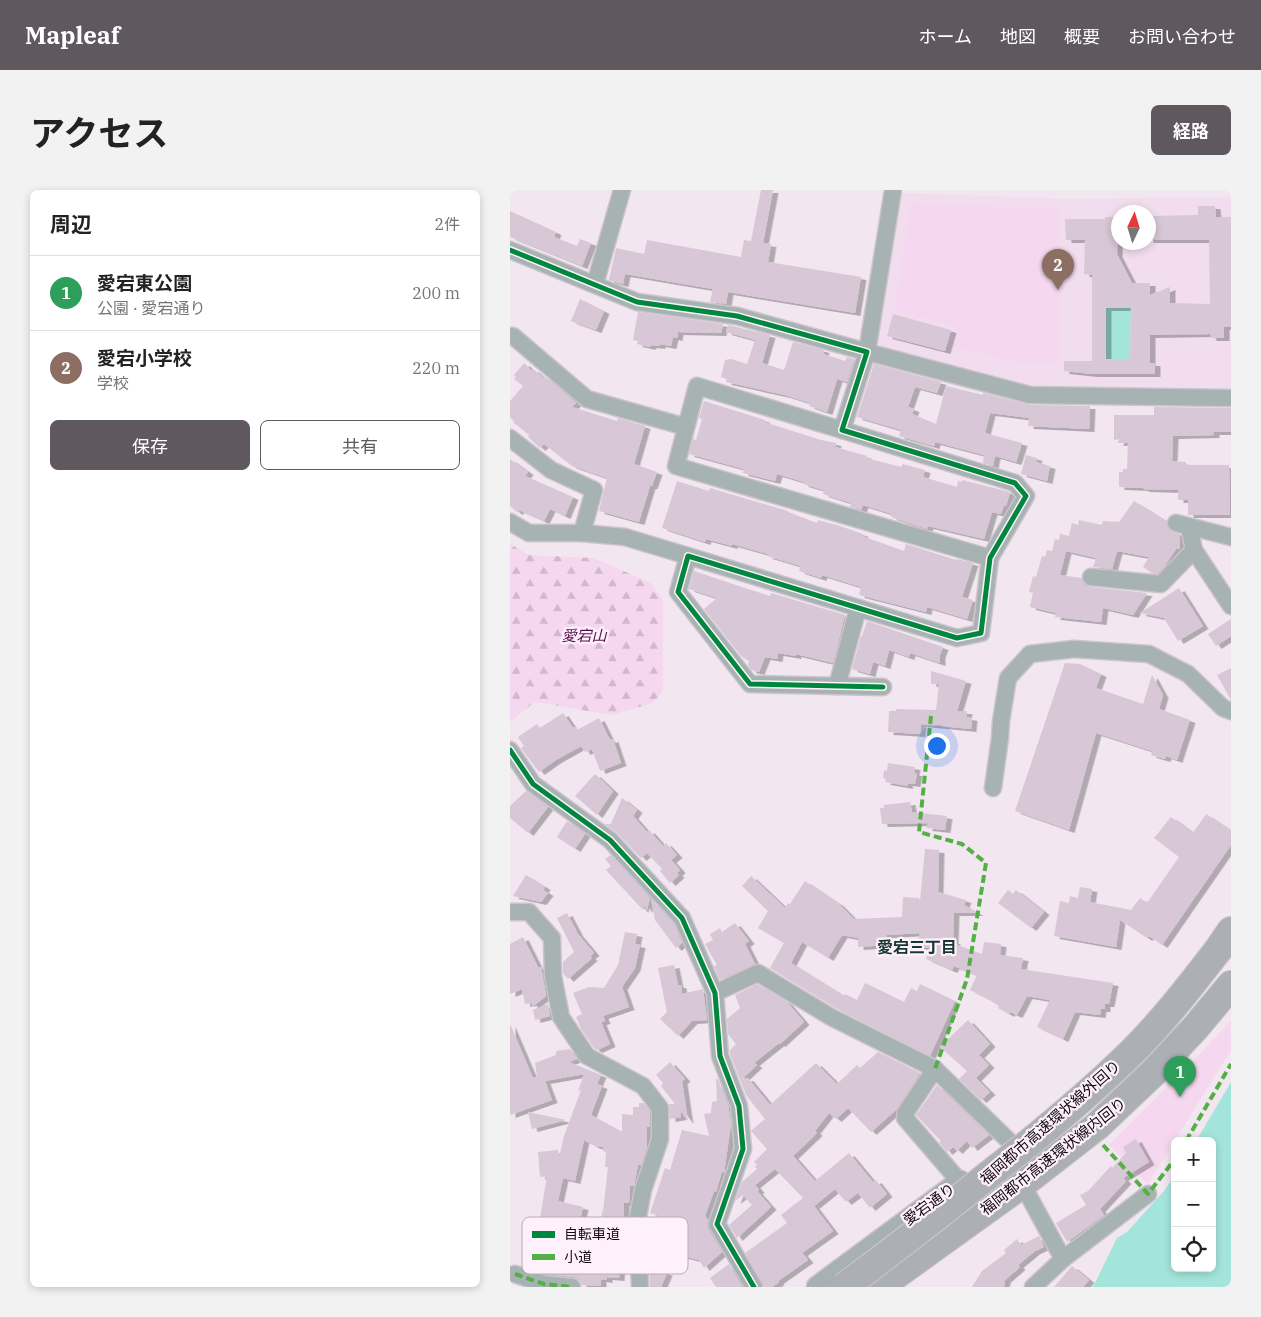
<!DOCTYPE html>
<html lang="ja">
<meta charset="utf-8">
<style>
body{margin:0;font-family:"IBM Plex Serif","Noto Sans JP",serif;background:#f2f2f2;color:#222}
.controls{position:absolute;right:15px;bottom:15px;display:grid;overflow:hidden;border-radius:8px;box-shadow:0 2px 8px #0003}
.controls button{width:45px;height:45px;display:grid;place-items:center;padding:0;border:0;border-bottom:1px solid #e0e0e0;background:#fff;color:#222;font:25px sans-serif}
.compass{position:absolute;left:601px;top:15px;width:45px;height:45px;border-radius:50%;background:#fff;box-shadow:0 2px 8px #0003;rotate:4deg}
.you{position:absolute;left:426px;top:555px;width:18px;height:18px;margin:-12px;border:4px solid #fff;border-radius:50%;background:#1a73e8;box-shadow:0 0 0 8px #1a73e833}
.badge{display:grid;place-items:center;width:32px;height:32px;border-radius:50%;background:#60585f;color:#fff;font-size:16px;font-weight:700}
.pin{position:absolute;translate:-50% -41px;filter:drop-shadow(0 1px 2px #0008)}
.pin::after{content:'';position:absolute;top:26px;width:18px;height:15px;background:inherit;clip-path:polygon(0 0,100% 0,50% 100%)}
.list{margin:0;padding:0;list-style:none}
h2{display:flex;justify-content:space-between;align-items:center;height:65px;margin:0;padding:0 20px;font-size:21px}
h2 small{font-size:16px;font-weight:400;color:#767676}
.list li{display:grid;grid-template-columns:32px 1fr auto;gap:15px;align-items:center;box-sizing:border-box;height:75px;padding:0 20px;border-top:1px solid #e0e0e0}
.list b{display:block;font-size:19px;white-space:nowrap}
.list p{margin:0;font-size:16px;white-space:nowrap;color:#767676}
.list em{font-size:16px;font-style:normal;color:#767676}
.actions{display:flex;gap:10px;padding:15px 20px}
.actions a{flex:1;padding:11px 0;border:1px solid #60585f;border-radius:8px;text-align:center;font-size:18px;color:#60585f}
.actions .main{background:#60585f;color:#fff}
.icon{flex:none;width:28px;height:28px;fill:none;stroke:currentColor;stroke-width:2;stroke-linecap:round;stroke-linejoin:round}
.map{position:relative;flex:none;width:721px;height:1097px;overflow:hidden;border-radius:8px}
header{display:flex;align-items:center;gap:30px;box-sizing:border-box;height:70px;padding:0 25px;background:#60585f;color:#fff}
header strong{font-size:24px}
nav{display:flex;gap:28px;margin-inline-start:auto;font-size:18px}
.intro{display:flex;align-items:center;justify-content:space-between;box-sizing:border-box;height:120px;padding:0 30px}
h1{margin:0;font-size:35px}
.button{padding:12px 22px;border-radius:8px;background:#60585f;color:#fff;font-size:18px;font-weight:700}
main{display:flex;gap:30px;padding:0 30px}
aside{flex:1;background:#fff;border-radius:8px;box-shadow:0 2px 8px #0003}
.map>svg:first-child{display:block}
</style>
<header>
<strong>Mapleaf</strong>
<nav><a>ホーム</a><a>地図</a><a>概要</a><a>お問い合わせ</a></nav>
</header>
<div class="intro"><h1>アクセス</h1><a class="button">経路</a></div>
<main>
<aside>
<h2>周辺<small>2件</small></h2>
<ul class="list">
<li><span class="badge" style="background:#2e9e5b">1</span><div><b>愛宕東公園</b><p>公園 · 愛宕通り</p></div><em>200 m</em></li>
<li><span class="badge" style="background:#8d6e63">2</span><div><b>愛宕小学校</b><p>学校</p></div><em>220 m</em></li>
</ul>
<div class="actions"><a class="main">保存</a><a>共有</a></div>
</aside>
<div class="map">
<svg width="721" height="1097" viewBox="0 0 721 1097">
<defs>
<pattern id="forest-firs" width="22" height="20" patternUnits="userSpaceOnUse" patternTransform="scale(1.25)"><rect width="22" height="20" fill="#f5d8ef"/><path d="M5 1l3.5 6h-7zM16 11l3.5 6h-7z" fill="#d1b8cc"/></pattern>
<filter id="shadow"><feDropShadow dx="5.5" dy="3" stdDeviation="0" flood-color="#0004"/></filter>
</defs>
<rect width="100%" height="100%" fill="#f2e6f0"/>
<path fill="#f1ddee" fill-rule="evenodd" d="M392,3L559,9L721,7V198L520,195L370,156L367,148ZM608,22H638V52H608Z"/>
<path fill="url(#forest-firs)" d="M0,354L19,365L84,368L141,393L153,410V501L143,513L102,525L25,512L0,532Z"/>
<g fill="#f5d8ef">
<path d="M401,13L548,19L550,172L510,173L442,156L446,137L384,120Z"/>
<path d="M721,830V860L638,994L599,955L692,862Z"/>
</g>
<g fill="#a4e5db">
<path d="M596,118H621L620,169H596Z"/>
<path d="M721,892V1097H583L607,1048L617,1042L654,1001L665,985V1078H702V951H686Z"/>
</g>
<g fill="#d8c7d6" fill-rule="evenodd" filter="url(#shadow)">
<path d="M251,0H263L253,53L261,54L258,72L351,87L345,123L218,102L216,114L200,112L203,99L115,84L113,94L99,90L106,58L134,64L137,50L231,67L234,50L241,51Z"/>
<path d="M688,16H705L706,27H721V137H714V148H701L700,144L640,145V173H645V184H582L554,181V171H582V85L574,84L575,50H556L555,29H595V27H608L607,64L622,93H640V105L660,97V113L700,114L699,50H638V26L688,25ZM596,118H621L620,169H596Z"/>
<path d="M0,21L46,42L44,47L67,56L70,49L81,53L72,76L0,47Z"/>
<path d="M70,109L94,121L86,140L61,131Z"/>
<path d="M128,122L213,134L211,143L168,142L167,148L163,147L161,156L150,154V156L141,155L140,157L127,154L128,151L123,150Z"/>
<path d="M383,124L441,140L435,161L377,146Z"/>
<path d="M218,135L260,145L252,173L274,180L283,152L314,160L313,164L335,171L337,167L344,169L337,192L327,189L317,222L299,216L300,213L275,205L216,192L217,189L211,187L215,170L221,169L237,174L245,150L216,142Z"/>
<path d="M14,173L22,181L23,179L34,188L35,187L42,192L66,213L62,217L107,231L108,228L135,236L124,274L147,282L142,296H140L129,332L89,321L97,288L62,276L34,254L30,258L18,247L19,245L3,232L4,231L0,227V211L13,196L4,189L6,187L4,185Z"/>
<path d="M364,174L431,192L427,203L405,197L398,217L404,219L402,224L426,234L436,196L473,205V203L520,215L580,216L579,239L518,236L519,228L480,223L475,243L512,253L506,272L485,266L483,276L473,273L474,265L425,252L424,256L389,246L391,240L347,227Z"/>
<path d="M194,211L255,230L254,232L311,250L326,253L325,257L357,266L356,268L391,277L393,274L415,280L413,287L447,297L448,291L452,292V290L500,302L496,316L494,315L491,324L482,322L474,349L418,336L417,339L381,327L382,324L353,315L351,320L340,317L341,313L313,304L314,300L293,294L294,292L267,284L265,291L233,283L234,279L179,264L183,249L186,250L192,229L189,228Z"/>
<path d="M644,217L721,218V242H704V245L663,246L662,271L676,272V275H719L720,325H678V310H668V300L633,299L634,298L609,297V282H613V279H617L618,253H608L609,249L604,250V225H644Z"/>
<path d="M516,265L527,268L526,272L540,276L537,291L511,284Z"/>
<path d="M0,269L18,282L15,286L63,307L55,326L40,319L34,331L9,320L7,322L0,316Z"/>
<path d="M167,291L199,301L200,298L278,321V322L307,333L308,330L330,336L353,344L352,346L394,361L396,354L446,370L447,369L463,373L452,407L463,410L457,429L417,417L416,422L349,405L351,397L312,385L311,388L289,381L291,376L257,366L258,364L222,354V356L196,349L195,352L152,338Z"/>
<path d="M624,311L656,331L657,336L659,340L670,344V359H666L654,377L647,384L642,383L633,377L639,367L607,361L602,379L583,377L586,368L556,361L550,385L571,388L575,395L580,397L637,403L623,425L593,418L591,432L545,427L546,423L520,417L523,403L519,402L523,386L526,387L532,366L535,367L537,360L542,361L545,349L549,350L550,344L559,346L562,333L568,335L569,330L592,335L593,331L609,332Z"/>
<path d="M184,381L241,400L260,406L261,403L335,425L323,473L286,464V466L268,463L267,469L255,467L249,482L241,480L238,475L239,471L231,466L194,419L207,408L179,399Z"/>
<path d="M669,398L693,436L668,451L654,428L630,423Z"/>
<path d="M721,429V446L706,456L698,444Z"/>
<path d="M357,431L433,457L430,465V473L400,463L399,467L379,460L375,476L363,472L360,484L342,479L351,446H352Z"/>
<path d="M555,473L570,474L591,484L586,498L633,514L642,485L653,505L649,519L680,530L667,570L656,566L655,569L641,565L642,561L586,543L559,640L505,621Z"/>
<path d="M721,478V510L707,485Z"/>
<path d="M421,481L456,491L447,521H457L456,527L462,528L461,539L411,534L410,544L378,542L379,521H386V519L426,520L429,494H421Z"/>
<path d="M53,523L63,538L65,537L67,540L89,528L100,550L103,549L111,573L90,581L82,559L75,562L71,556L46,570L29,582L11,558L14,556L8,547L27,534L30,538Z"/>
<path d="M378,573L405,577L404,583H407L405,594L397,593L398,596L375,592L376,589L373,588L374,580L377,581Z"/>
<path d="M85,584L103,601L87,625L65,606Z"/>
<path d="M16,601L38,617L18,643L0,628V616Z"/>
<path d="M112,608L127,620L123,626L137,642L139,640L153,656L156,653L167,665L161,670L170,680L167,683L169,685L160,693L150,681L152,679L137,663L131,668L107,643L95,634H101Z"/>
<path d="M400,612L402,622L437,626L435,640L417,638L418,633L372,634L370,618H374V615Z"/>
<path d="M696,624L721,641V655L652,755L639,746L637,748L610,730L606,757L544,746L550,711L559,713L560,706L568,708L570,697L582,699L580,712L621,720L630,708L637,713L669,667L644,648L661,627L683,643Z"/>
<path d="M57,631L75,644L65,659L47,647Z"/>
<path d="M415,659L429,660L428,702L456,710L454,715L468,723H444L443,751H445V754L472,764L474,752L491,754L490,765L513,768L511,779L603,793L599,814H595V819H591L590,825L565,822L553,849L527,837L540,810L517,806L507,825L500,822L499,824L488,818L489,816L478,809L460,800L467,785L444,776L442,780L416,769L420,758L406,756L410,743L377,745V755L348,757V748L332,745L318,768L292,752L281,773L334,806L335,804L347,810L355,793L394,812L401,798L407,801L410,794L445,811L420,866L326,818L260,778L274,753L248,738L258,721L232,696L241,686L275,718L278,713L280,714L295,691L329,714L344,729L392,727L393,707L409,708L410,711Z"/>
<path d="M101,665L140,708L137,720L134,715L133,720L96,680L101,676L95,669Z"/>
<path d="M16,685L35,697L33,700L38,703L31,712L3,706Z"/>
<path d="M498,700L503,704L506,700L534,722L521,738L488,713Z"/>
<path d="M141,709L164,734L172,753L166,758L145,730Z"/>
<path d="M57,723L68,744L84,763L80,766L82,768L58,789L53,783V772L64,762L47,728Z"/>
<path d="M225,733L239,751L235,754L245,774L210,790L204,776L207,775L195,754L203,750L200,744L210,738L212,742Z"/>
<path d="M115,742L127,744L125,754L130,755L125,778L112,797L119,817L93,826L95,831L91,832L100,854L87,860L84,858L71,839L66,827L72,824L63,803L79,797L94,798L108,775Z"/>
<path d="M13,747L28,777H31L36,806L22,817V813L15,814L12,799L0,804V754Z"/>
<path d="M164,775L168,795H171L172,804L193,799L197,830L182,831L168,846L150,829L157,822L148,778Z"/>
<path d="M247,794L277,812L294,832L270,854L269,853L244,873L247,875L232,889L238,888L260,915L306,873L327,894L347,875L350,878L368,862L410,883L386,920L361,942L338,918L326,929L319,923L305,941L307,943L283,966L305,991L339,963L363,992L366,990L377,1004L360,1018L348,1003L336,1012L325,999L304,1016L323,1041L292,1063L298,1070L268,1091L269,1092L262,1097H254L235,1063L277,1033L271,1025L293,1008L265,979L245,995L249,1000L247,1001L261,1017L227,1048L219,1035L242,1015L233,1005L225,1011L232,992L247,979L245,977L247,975L244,972L257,959L241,941L255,929L236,905L220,864V860L226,854L218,844L217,829L230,818L225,805Z"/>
<path d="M38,814L40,826L25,830L23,820Z"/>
<path d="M458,830L480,854L469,865L479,875L466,888L480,902L471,910L449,889L457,881L430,857Z"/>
<path d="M0,834L23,888L27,887L25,873L46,865V861L60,859L67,869L59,872L91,885L87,894L92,896L81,925L112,942V924L123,925V917H129V913H134L140,921V937H137V957L131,975H128L124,996H120L119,1013H114V1051L91,1046L92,1021L93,1022L98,977H95L96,962L93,961V957L85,956L74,950L65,991L53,988L48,1011L73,1017L62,1064L91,1067V1054L111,1062L109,1088L97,1087V1090L91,1089V1096L72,1095L68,1089L64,1087L36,1084L24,1080L26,1060L30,1061L38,1031L30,1029L37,986L30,987L28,962L48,960L49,968L54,946L71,900L68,901L74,884L35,891L42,910L0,925Z"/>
<path d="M160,872L175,889L172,891L178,931L170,920L171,927L160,929L159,914H165L151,896L153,893L146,885Z"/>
<path d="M206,889H208L218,915L221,934L214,983L212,981L206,1002L204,1001L195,1026L198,1030V1039L212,1062L194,1078L189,1070L138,1057L144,1044L142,1043L146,1037L142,1035L150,1026L140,1023L155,978L160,980L172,940L199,946L194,924L201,923L202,912L207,911Z"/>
<path d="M427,895L479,945L462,958L457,951L447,961L443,957L437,962L429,952L431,951L406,925Z"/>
<path d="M18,922L56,930L22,939Z"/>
<path d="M626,949L639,972L613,988L616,991L590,1019L594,1025L557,1052L546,1033L576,1015L570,1005L578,1001L601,976L602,978L616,963L613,957Z"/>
<path d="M529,1046L534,1057L525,1061L508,1075L510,1077L495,1090L494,1097H462L472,1081L496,1063L494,1060L507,1049L511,1055Z"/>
<path d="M219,1074L232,1097H206L200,1088Z"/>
<path d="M139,1075L157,1083L151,1097H140Z"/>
<path d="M562,1076L579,1090L573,1097H544Z"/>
</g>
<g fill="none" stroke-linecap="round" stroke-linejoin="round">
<defs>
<g id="street">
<path d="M383,0L357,162L520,205L721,208"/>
<path d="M0,60L127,112L227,126L357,162L332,240L505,293L516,306L480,368L471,443L447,448L178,366L168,402L240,494L373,497"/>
<path d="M85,94L112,0"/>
<path d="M0,146H3L77,209L176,237"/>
<path d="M332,240L187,196L166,276L480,368"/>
<path d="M0,248L41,280L84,300L72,343"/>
<path d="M0,332L19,343H72L115,347L178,366"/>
<path d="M666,333L721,347"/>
<path d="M679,337L684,360L721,416"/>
<path d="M581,387L651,394L684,360"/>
<path d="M327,496L348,418"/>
<path d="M0,560L23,594L100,650L172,728L205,803L210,866L229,916L233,959L207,1034L244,1097"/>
<path d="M483,598L490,548L491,531L498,488L520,464L564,459L639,464L678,484L713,518L721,521"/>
<path d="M0,722H19L42,748L43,786L51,827L77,866L133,896L150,918V949L133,1000L127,1032L130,1097"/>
<path d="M205,803L248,783L321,827L425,879L502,954"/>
<path d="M425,879L396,922L395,928L450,992"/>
<path d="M516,1001L553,1069"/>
<path d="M5,1084L34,1094L62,1097"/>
<path d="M523,1097L553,1069L638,1004"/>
</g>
<path id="secondary" d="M308,1097L450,992"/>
<g id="highway">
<path d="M708,760L721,741"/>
<path d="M369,1097L515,992L587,936L643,883L686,837L721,795"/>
</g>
</defs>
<use href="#street" stroke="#cdc4cb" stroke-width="19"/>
<use href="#secondary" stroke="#cdc4cb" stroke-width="25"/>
<use href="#highway" stroke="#cdc4cb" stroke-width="30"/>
<use href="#street" stroke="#a7b2b3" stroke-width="16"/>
<use href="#secondary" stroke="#a7b0b3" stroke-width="22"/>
<use href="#highway" stroke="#acb0b4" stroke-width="28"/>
<defs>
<path id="highway-bridge" d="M334,1097C384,1060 433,1022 481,983C530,945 578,905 622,862C654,830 681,795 708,760"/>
</defs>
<use href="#highway-bridge" stroke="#cdc4cb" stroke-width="30" stroke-linecap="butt"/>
<use href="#highway-bridge" stroke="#acb0b4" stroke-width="28"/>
<g stroke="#54b044" stroke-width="4" stroke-dasharray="8 4" stroke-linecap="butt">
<path d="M421,526L409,642L452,654L476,673L457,789L425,879"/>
<path d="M676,951L721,874"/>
<path d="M593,955L638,1004L665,969"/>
<path d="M5,1084L34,1094L62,1097"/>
</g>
<defs>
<g id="cycleway">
<path d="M0,60L127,112L227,126L357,162L332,240L505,293L516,306L480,368L471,443L447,448L178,366L168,402L240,494L373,497"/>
<path d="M0,560L23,594L100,650L172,728L205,803L210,866L229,916L233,959L207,1034L244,1097"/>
</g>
</defs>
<use href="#cycleway" stroke="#fff1fc" stroke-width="8"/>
<use href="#cycleway" stroke="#00873e" stroke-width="5"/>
</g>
<g text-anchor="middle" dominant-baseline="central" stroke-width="4.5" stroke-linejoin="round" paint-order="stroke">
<g font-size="15" font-style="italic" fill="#540d4e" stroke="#fff1fc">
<text x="74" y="445">愛宕山</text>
</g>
<g font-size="15" fill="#120b11" stroke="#fff1fc">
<text transform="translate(540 932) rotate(-41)">福岡都市高速環状線外回り</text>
<text transform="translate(543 966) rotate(-38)">福岡都市高速環状線内回り</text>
<text transform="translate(419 1014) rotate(-36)">愛宕通り</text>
</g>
<g font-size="16" font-weight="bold" fill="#173832" stroke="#fff1fc">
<text x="407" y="757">愛宕三丁目</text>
</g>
</g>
<rect x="12" y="1027" width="166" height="57" rx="8" fill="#fff1fc" stroke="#b8acb6" stroke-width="1"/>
<rect x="22" y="1041" width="23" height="7" fill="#00873e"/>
<rect x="22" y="1064" width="23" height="6" fill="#54b044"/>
<g font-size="14" fill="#120b11">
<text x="54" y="1049">自転車道</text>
<text x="54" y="1072">小道</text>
</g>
</svg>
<div class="controls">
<button>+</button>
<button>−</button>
<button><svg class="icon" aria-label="locate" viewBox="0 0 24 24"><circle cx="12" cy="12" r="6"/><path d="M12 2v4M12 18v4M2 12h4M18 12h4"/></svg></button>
</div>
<svg class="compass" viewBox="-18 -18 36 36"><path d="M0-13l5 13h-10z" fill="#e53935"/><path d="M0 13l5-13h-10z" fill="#767676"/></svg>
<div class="you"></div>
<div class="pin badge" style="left:670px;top:907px;background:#2e9e5b">1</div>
<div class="pin badge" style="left:548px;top:100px;background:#8d6e63">2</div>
</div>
</main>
